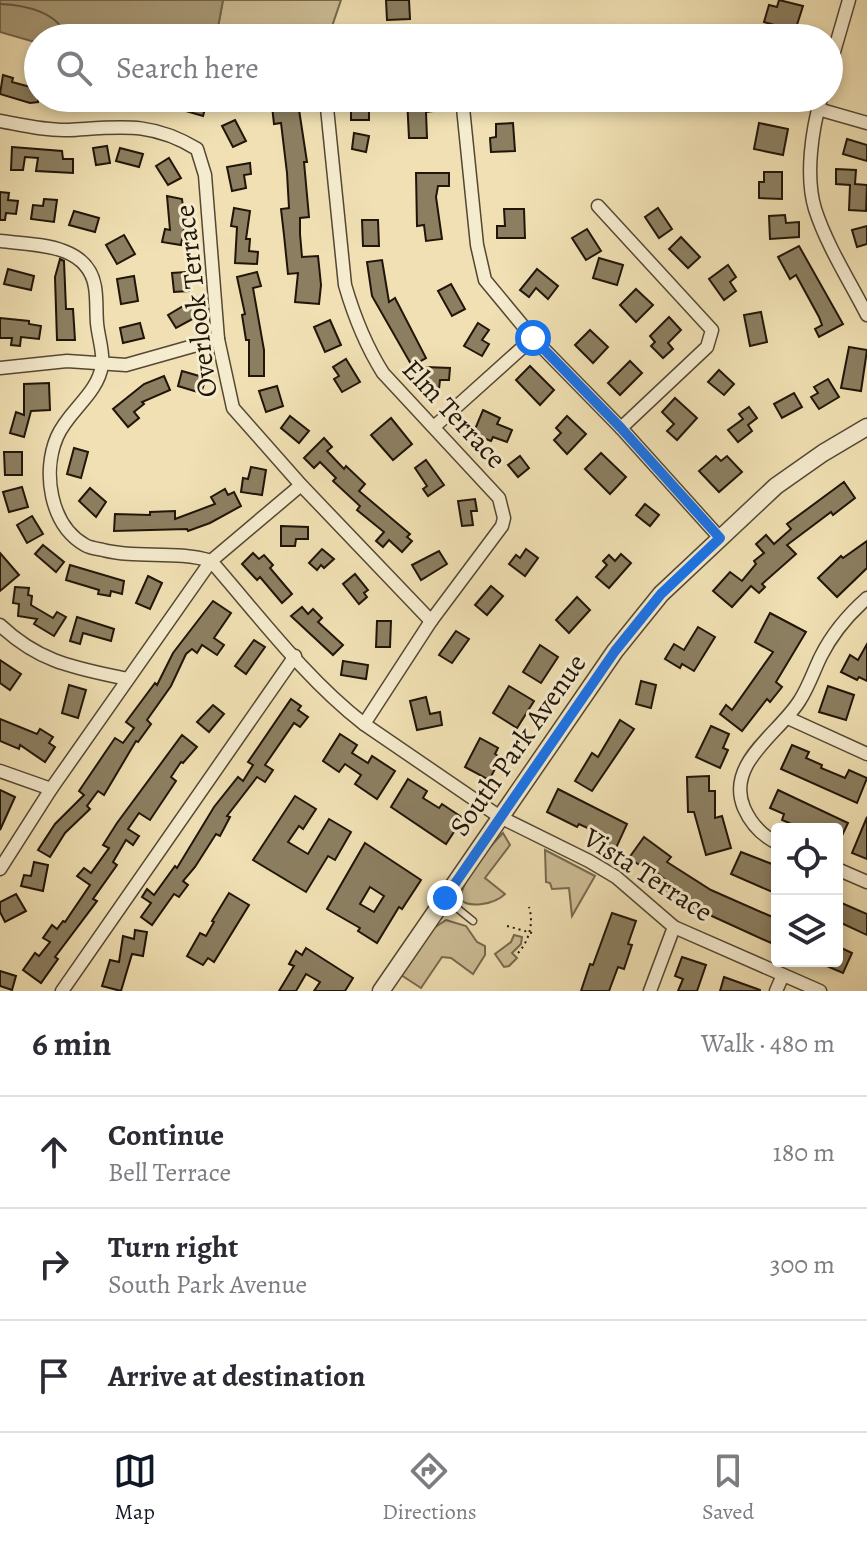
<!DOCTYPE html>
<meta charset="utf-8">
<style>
body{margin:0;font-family:Alegreya,serif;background:#f7f7f7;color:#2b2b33}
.controls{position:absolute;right:24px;bottom:24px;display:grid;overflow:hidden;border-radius:8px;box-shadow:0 4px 12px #0003}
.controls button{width:72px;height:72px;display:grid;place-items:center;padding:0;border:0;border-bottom:2px solid #e1e1e2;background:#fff;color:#2b2b33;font:40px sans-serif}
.stop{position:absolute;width:24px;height:24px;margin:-18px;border:6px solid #1a73e8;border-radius:50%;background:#fff}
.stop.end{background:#1a73e8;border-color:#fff;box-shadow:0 2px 8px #0008}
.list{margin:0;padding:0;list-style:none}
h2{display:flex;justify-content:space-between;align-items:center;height:104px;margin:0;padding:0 32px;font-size:34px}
h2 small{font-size:26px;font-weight:400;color:#7c7c81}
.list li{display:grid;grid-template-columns:52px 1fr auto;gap:24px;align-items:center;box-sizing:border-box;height:112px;padding:0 32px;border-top:2px solid #e1e1e2}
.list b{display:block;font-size:30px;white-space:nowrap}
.list p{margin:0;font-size:26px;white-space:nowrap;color:#7c7c81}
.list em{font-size:26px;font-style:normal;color:#7c7c81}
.icon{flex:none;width:44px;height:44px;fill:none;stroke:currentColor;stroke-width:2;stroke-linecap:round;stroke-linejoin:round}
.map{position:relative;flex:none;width:867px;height:991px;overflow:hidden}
.search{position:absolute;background:#fff;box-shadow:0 4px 12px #0003;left:24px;right:24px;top:24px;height:88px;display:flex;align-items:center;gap:20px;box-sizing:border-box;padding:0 28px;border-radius:44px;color:#7c7c81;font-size:30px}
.sheet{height:440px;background:#fff}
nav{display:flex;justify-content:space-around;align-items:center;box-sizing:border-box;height:112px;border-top:2px solid #e1e1e2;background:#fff;font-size:22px;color:#7c7c81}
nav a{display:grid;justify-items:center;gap:4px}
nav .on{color:#111827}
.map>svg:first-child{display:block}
</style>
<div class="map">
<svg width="867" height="991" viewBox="0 0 867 991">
<rect width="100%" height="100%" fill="#f0e0b3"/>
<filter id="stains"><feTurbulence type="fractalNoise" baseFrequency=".0025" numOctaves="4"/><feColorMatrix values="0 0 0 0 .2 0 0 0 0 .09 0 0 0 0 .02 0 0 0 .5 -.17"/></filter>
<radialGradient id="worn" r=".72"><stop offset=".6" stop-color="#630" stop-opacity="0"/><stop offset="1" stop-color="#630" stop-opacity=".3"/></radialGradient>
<g fill="#cdbd96" stroke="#76694f" stroke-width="2">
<path d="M223,0H341L328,38H216Z"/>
<path d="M503,833L510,845L485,878L505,894C495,904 469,909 460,899C465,873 485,852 503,833Z"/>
<path d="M545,850L595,876L572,916L569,888L552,889L550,883L546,882Z"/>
<path d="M446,920L466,926L477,942L485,946V955L473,974L451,958L442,957L421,988L401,975L431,930Z"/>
<path d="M514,935L522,937L521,944L512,953L517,958L509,966L504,967L495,954L511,942Z"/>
</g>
<path fill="#a99b79" stroke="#72654c" stroke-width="2" d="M0,0H223L216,38H38V43L0,32Z"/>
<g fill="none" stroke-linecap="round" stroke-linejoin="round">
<path stroke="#645840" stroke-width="2" d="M0,4C25,5 59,12 67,38"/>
</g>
<g fill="#8c7f61" stroke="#201508" stroke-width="2" fill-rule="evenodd">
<path d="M386,0H409L410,19L387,20Z"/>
<path d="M779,0L803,6L795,31L764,22L769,5L777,7Z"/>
<path d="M3,75L13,78L12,82L38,89V102L30,103L0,94Z"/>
<path d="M189,98H208L203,116L186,111Z"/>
<rect x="351" y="98" width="18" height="22"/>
<path d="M407,98H433L434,111L426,112L427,138H409Z"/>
<path d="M487,98H510L511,107L488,109Z"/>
<path d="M298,103L307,162H304L309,217L300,218V234L302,257L318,256L321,285L319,304L295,302L298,273L288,274L284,235L281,209L289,208L287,173L281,123L274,124L272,106Z"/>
<path d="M235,120L246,141L233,147L222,126Z"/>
<path d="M513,123L515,151L491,152L490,138L496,137V124Z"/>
<path d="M759,123L788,129L783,155L754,149Z"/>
<path d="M354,133L369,136L366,152L352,149Z"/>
<path d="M847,139L867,145V161L843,154Z"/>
<path d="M107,146L110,163L96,165L93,148Z"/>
<path d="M12,147L62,151L63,159H73V173L36,171L38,158L25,157L23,170H11Z"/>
<path d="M120,148L143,154L139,167L116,161Z"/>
<path d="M169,158L181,178L168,185L156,166Z"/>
<path d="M250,163L251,174L244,175L246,188L232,191L227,167Z"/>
<path d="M836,169L856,170L855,184L867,185L866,211L849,210L850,185L836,184Z"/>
<path d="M764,172H782V199L759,198V182H764Z"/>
<path d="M416,173H449V186H438L436,197L442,239L426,241L424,225L417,226Z"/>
<path d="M0,192L9,193L8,200L18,201L16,214L6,213L5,220H0Z"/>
<path d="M167,196L182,199L185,224L181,245L162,242L165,229L170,230Z"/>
<path d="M44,199L57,200L54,222L31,219L33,205L43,206Z"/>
<path d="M234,208L250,211L246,239H250L249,251L258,252L257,264L235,263L237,227L231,226Z"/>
<path d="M658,208L672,229L659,238L645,217Z"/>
<path d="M504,209H524L525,238H497V226H505Z"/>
<path d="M74,211L99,218L95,232L69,225Z"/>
<path d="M785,215L786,223L799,222V237L770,239L769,216Z"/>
<path d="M362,220H378L379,246H363Z"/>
<path d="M867,226V244L857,247L852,230Z"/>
<path d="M587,229L601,251L586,260L572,238Z"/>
<path d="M124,235L135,254L117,264L106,245Z"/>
<path d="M681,237L700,257L688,268L669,249Z"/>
<path d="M799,246L843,324L819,337L815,329L822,325L819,317L796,275L790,279L778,257Z"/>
<path d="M599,258L623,265L617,285L593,278Z"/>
<path d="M60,259L64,261L66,309H73L75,340H57L55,277Z"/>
<path d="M382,260L389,302L395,298L426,358L412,366L372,296L367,262Z"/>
<path d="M728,265L736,277L730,282L736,291L724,300L709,279Z"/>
<path d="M8,269L34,276L31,290L4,284Z"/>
<path d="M537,269L558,286L548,299L536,288L529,297L520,290Z"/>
<path d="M186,272L189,291L174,292L172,273Z"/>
<path d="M257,272L261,286L253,288L264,350V376H249V340H246L242,315L245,314L237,277Z"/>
<path d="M134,276L138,301L121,304L117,279Z"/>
<path d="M451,284L465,309L452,316L438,291Z"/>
<path d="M636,289L653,305L636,322L620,305Z"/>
<path d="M190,302L198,316L176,328L168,315Z"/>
<path d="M761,312L767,342L750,346L744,315Z"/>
<path d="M669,317L681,330L668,343L673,349L663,358L651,346L655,342L650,336Z"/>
<path d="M0,318L29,321V324L41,326L39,339L21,337L20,346L11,345L12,338H0Z"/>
<path d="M330,320L341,345L325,352L314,327Z"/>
<path d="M140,323L144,338L123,343L120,328Z"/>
<path d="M478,323L489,330L482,340L489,344L482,356L464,346Z"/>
<path d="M590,330L608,347L593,363L575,345Z"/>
<path d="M849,347L867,350L861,391L841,388Z"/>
<path d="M346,359L360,382L342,392L334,379L339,376L333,367Z"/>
<path d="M630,361L642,373L620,395L608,383Z"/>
<path d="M530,366L554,390L540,405L516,380Z"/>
<path d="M426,367L450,368L449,380H440L439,389H425Z"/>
<path d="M719,370L734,384L724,395L708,382Z"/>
<path d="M182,371L206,378L201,393L178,386Z"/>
<path d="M164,376L170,390L142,402L144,404L134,412L139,418L128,427L113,409L144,384Z"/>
<path d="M828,379L839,397L819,409L811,397L818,393L814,387Z"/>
<path d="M49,383L50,410L31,411L24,437L10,433L16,412L24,415V384Z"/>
<path d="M277,386L283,406L266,412L259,391Z"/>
<path d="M794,393L802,407L782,418L774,404Z"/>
<path d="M675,398L697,418L677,440L667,431L674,424L662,412Z"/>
<path d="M749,407L757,418L748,425L752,431L738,442L728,430L743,419L739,414Z"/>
<path d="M483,410L500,418L497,424L512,430L507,442L493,437L491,441L473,434Z"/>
<path d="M290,416L309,431L299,443L281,428Z"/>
<path d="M567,416L586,434L567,454L554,440L561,433L556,428Z"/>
<path d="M391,418L412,444L393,460L371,435Z"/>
<path d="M324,438L332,447L327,451L344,469L346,466L365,484L359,491L410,534L407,537L412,541L402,552L389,540L383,547L376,541L384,532L357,510L360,506L333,481L336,478L320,462L314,468L304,458Z"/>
<path d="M74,448L88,452L81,478L67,474Z"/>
<path d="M4,452H22V475H5Z"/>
<path d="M601,453L626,477L610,494L585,469Z"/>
<path d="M520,456L529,468L518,477L508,465Z"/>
<path d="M716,456L721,461L727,456L742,472L719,492L699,471Z"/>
<path d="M426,460L444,485L428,496L423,489L427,486L415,468Z"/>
<path d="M251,467L266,470L262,495L241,492L243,478L248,479Z"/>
<path d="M844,482L855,498L833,515L831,512L787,545L796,554L762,584L765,587L759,593L751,586L732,607L713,591L730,572L742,581L756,564L754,561L764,553L756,544L766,535L774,544L791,529L787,524Z"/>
<path d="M22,487L28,507L9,512L3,492Z"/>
<path d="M90,488L106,502L96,517L79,501Z"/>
<path d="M225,489L228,495L234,492L241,506L210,523L188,531L187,529L114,531L115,514L150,515V512L175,511V519L215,504L211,497Z"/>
<path d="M475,499L477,511H471L473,525L462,526L458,501Z"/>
<path d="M645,504L659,515L650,526L636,515Z"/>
<path d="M32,516L43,534L27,543L17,525Z"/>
<path d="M281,526L308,527V539H296L295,546H281Z"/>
<path d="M867,541V568L837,597L818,578L841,556L843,558Z"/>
<path d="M43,545L64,562L56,572L35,554Z"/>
<path d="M322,549L334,559L324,568L321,565L317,570L309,563Z"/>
<path d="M526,549L538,558L525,576L509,564L516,555L520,558Z"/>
<path d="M439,551L447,564L421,580L412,565Z"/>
<path d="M0,553L19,575L0,591Z"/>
<path d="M253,553L259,559L264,555L273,565L270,568L292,594L282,603L260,577L257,580L242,564Z"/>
<path d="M621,554L631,563L609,588L596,577L607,565L603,561L609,555L615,561Z"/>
<path d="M70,565L124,581L122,594L111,591L110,596L98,594L99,590L66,580Z"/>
<path d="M355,574L368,590L364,593L367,597L359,604L343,584Z"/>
<path d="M148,576L162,583L150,609L136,603Z"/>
<path d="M491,586L503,596L487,615L475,605Z"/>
<path d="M15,587L29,588L28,595L32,596L31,605L53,618L57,612L66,617L54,636L34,624L37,619L18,616L19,604L13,603Z"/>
<path d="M577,597L590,610L569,633L556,620Z"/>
<path d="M213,601L231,613L214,638L224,645L217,655L202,645L197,653L192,649L186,654L171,686L147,720L151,724L138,742L136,741L104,795L98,791L87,806L90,809L65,833L50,857L38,850L55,824L84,795L79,791L115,738L123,743L134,728L126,722L155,683L157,685L173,653Z"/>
<path d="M302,607L308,614L313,609L322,618L318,622L343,645L333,655L291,616Z"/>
<path d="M770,613L806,632L776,682L782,687L770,702L767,699L742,731L720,714L726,705L732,710L773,652L755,642Z"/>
<path d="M77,617L114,629L111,641L83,633L80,644L70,641Z"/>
<path d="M377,621H391L390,647H376Z"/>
<path d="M698,627L715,637L694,671L682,664L680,668L665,659L674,644L684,650Z"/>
<path d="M456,631L469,639L452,663L439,655Z"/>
<path d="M254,640L265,647L246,674L235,666Z"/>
<path d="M867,644V681L859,677L857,680L841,672L850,655L858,660Z"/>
<path d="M540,645L558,657L541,683L523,672Z"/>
<path d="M0,660L21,674L10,690L0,683Z"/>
<path d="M343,661L368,665L366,679L341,675Z"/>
<path d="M641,681L656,685L651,708L636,704Z"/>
<path d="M69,685L86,690L78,718L62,713Z"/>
<path d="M509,686L534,701L517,728L493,713Z"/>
<path d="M828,686L854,695L846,720L819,712Z"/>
<path d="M426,697L430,714L440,712L442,725L417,730L410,701Z"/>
<path d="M291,699L301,706L298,710L308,717L300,727L294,723L265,765L273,770L265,782L257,777L227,816L230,817L220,836L216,834L195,867L183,881L188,885L179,897L174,894L152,925L141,917L151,903L142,897L147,889L154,895L175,866L177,868L214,807L238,777L243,781L253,765L248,762Z"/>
<path d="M213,705L224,714L209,732L197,722Z"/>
<path d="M0,719L37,734L40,729L53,737L49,743L55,747L45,762L20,745L19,749L0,741Z"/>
<path d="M620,720L634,729L592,791L575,781L592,753L598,757Z"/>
<path d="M711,726L729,734L723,748L728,750L720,768L696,757Z"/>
<path d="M340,734L357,745L352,753L368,763L372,756L395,771L377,799L355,784L361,775L345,764L339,772L323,761Z"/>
<path d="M182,735L197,747L183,763L181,762L171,777L176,781L150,820L139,813L128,829L139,836L133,845L126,840L113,862L117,865L93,899L97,901L55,957L58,959L41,983L23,970L35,953L39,956L50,942L43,938L52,925L57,929L63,921L65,922L90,885L77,876L84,868L91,873L109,848L103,845L117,823Z"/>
<path d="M480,738L498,748L495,754L501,758L489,780L465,767Z"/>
<path d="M792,745L809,752L806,758L822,765L821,768L845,778L849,770L867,778L857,803L781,769Z"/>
<path d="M709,776V791H715V818L722,816L731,848L706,855L694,812H688L687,777Z"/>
<path d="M408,779L427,791L423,798L439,808L442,804L463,818L446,844L391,807Z"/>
<path d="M558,789L627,824L616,848L600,841L603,835L579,824L577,827L547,812Z"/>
<path d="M0,790L15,797L0,830Z"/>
<path d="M778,790L848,823L837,846V829H803L782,820L784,814L770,808Z"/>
<path d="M295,796L316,809L303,829L299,826L288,842L308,854L329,819L351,832L335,860L328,856L306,892L253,860Z"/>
<path d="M867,817V859L852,853Z"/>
<path d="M644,837L671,857L667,862L711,890L777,919V927L771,943L690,906L666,890L670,883L646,865L644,868L629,858Z"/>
<path d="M365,843L421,880L402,909L399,907L377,943L358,931L360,928L327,909ZM370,887L384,896L374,912L360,904Z"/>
<path d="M741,852L777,866V894L731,874Z"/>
<path d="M34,862L48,865L43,891L21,886L24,875L31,876Z"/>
<path d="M229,893L249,905L214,962L208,958L203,965L187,956L200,933L206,936L214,922L212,921Z"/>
<path d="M16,894L26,911L5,922L0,912V902Z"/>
<path d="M837,901L867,914V935L837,921Z"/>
<path d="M612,913L636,921L628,944L632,945L624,969L618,967L609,991H581L590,964L593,965Z"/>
<path d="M135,930L147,932L143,956L132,954L121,991L102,986L110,960L119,962L123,936L134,939Z"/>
<path d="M837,946L852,953L843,973L815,961H837Z"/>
<path d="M306,948L353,978L345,991H314L320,982L306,974L296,991H279L294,966L289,964L296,951L302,955Z"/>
<path d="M682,957L706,965L697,991H678L683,979L675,976Z"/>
<path d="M0,971L16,976L12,990L0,986Z"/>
<path d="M724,977L760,990V991H720Z"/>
</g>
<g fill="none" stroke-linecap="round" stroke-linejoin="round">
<defs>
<path id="service" d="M447,900L473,921"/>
<g id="minor">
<path d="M829,69L849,0"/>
<path d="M326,98L345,285C354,316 366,346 383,373L499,498L504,518L502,526L431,621L364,724"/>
<path d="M462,98L477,245L485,280L533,338L621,428L720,538"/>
<path d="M821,98C812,130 805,176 815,209C827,246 849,280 867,315"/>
<path d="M818,109L867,123"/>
<path d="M0,121C22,125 46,131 69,130C120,127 151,121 197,149L205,175L218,339L233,408L301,485L431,621"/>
<path d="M598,206L712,330L707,347L621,428"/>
<path d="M0,241C34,245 88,243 95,287C97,299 96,311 97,323C98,336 104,353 102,365C98,394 68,411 57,437C42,472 50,525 85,545C90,548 98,549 103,550C138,559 176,550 211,561L301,485"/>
<path d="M0,368L67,361L126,365L218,339"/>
<path d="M435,426L533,338"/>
<path d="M0,625C40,663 76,668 127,679"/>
<path d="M788,718L867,754"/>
<path d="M0,771L51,789"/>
<path d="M777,843C761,835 751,824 744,808C725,763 780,733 800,700C809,686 814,670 821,656C832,634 849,614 867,598"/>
<path d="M0,869L51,789L211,561C259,616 306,679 364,724L500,817L589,861L616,877L674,927L820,991"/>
<path d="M837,869L867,882"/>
<path d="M62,991L295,656"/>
<path d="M650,991L674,927"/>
<path d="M776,991L783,975"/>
</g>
<path id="tertiary" d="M381,991L615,651L661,594L776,486L823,453L867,427"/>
</defs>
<use href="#service" stroke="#544833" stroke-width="9"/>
<use href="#minor" stroke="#544833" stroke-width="15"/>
<use href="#tertiary" stroke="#544833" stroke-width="19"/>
<g stroke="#201508" stroke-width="2" stroke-dasharray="2 4" stroke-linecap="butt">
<path d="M507,926L532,933"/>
<path d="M518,953C529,941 534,923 529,907"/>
</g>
<use href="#service" stroke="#f5ebce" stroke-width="6"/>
<use href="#minor" stroke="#f5ebce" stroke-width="12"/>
<use href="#tertiary" stroke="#f5ebce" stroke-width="16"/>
</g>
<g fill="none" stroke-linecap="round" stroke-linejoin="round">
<path stroke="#1a73e8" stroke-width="10" d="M445,898L615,651L661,594L720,538L621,428L533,338"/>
</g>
<g text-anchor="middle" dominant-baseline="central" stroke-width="6" stroke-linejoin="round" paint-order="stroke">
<g font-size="28" fill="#201508" stroke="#f5ebce">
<text transform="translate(196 301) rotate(-97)">Overlook Terrace</text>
<text transform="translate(454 414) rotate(47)">Elm Terrace</text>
<text transform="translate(518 745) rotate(-55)">South Park Avenue</text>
<text transform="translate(648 875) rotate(33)">Vista Terrace</text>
</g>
</g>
<rect width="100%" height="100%" filter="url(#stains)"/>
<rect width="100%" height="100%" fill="url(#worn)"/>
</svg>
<div class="controls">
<button><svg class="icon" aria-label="locate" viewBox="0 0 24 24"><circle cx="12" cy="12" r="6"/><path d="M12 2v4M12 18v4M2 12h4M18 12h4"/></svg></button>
<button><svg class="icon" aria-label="layers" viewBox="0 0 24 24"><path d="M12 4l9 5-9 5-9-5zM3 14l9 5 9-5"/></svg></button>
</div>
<div class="stop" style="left:533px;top:338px"></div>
<div class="stop end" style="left:445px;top:898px"></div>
<div class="search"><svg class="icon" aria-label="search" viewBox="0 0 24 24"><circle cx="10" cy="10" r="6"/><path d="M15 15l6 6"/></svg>Search here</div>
</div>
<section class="sheet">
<h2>6 min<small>Walk · 480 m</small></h2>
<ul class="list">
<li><svg class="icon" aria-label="ahead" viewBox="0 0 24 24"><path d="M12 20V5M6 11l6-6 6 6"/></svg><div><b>Continue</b><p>Bell Terrace</p></div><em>180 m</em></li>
<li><svg class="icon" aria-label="right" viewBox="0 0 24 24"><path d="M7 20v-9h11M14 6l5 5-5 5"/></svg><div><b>Turn right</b><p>South Park Avenue</p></div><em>300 m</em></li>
<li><svg class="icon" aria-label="arrive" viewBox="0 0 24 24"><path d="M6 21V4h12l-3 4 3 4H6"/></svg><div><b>Arrive at destination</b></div></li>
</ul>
</section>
<nav>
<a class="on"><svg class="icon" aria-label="map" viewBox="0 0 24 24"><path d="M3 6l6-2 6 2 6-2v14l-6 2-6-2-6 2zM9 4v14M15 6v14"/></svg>Map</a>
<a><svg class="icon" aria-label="directions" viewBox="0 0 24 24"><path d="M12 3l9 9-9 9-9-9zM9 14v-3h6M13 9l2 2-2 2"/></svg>Directions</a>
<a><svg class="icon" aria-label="saved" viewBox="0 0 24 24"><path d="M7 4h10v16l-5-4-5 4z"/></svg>Saved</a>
</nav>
